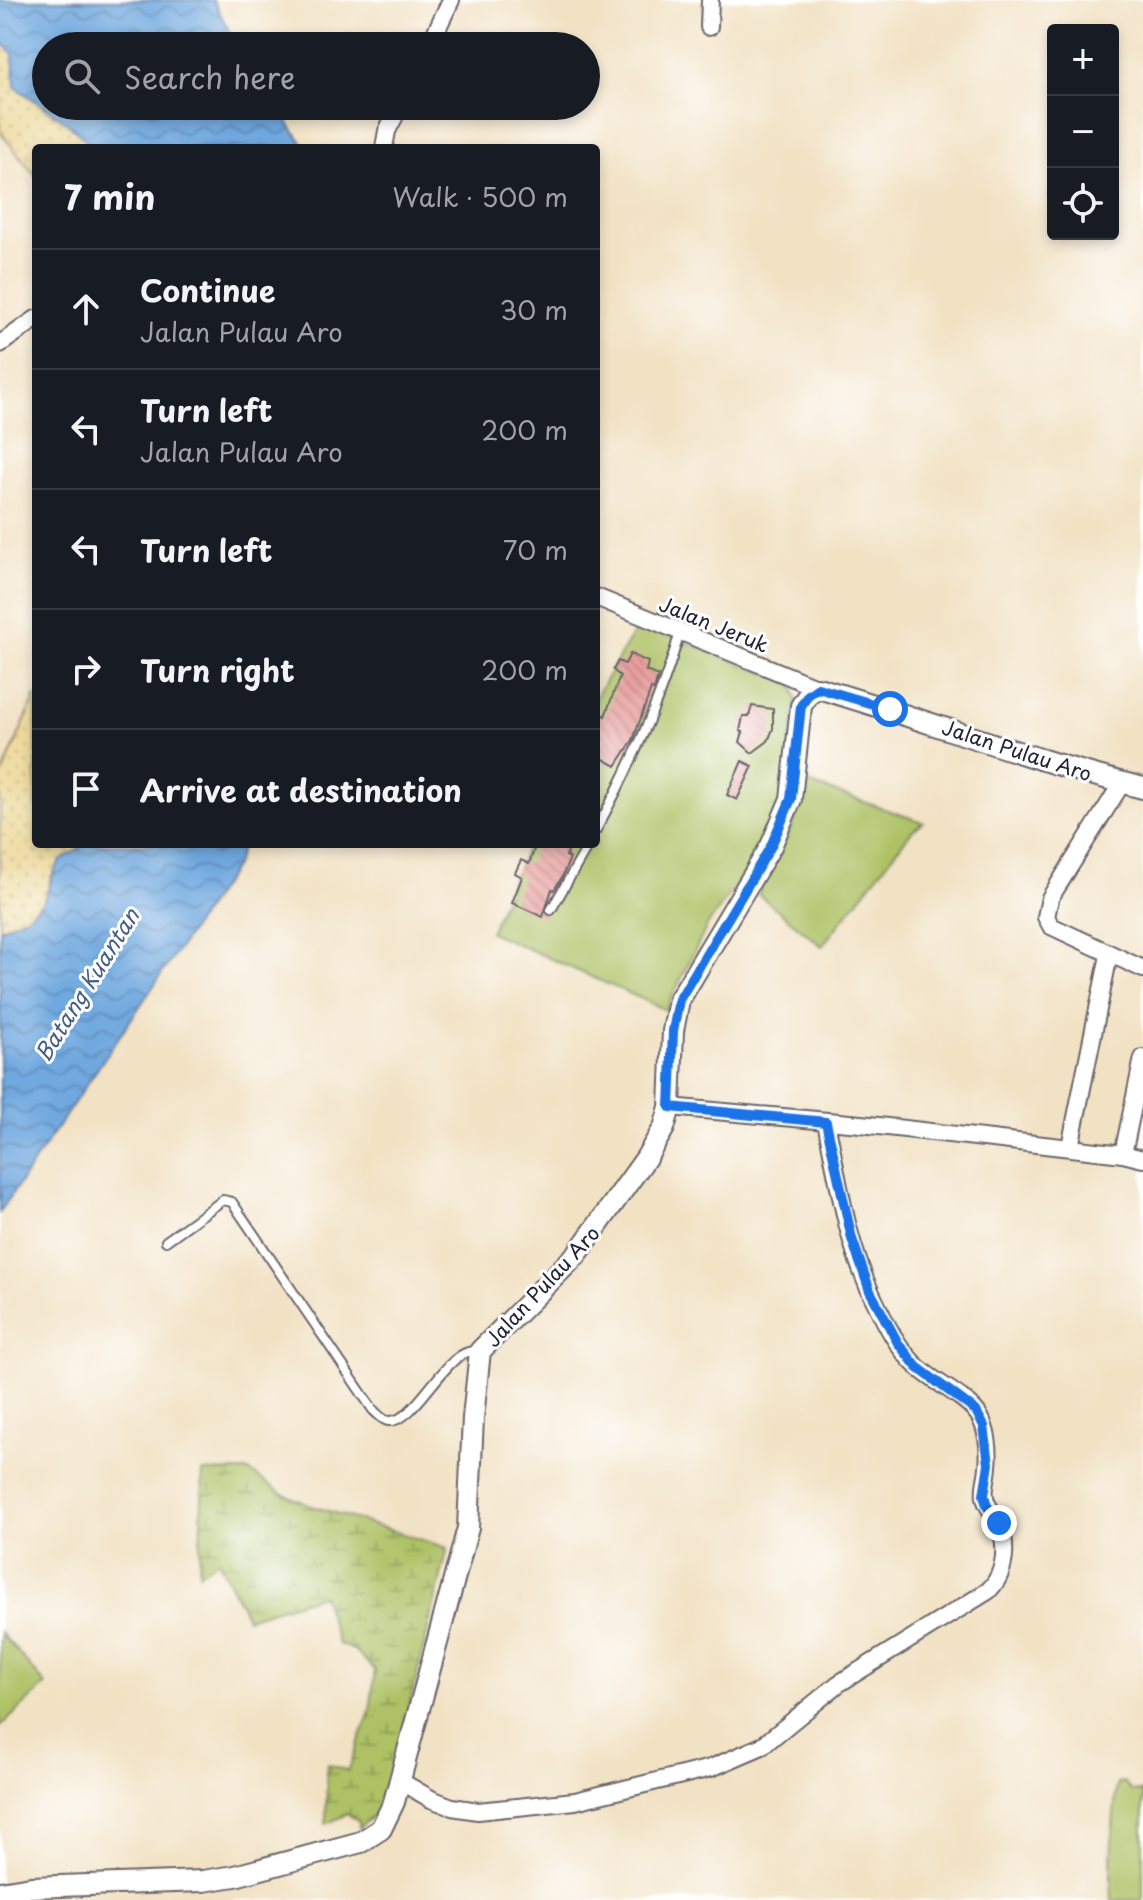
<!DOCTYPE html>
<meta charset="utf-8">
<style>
body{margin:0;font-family:"Playpen Sans",sans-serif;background:#242831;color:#f1f3f6}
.controls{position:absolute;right:24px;top:24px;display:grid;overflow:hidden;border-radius:8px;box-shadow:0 4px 12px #0003}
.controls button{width:72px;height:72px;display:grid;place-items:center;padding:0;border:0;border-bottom:2px solid #363941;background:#171b24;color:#f1f3f6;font:40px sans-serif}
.stop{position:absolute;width:24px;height:24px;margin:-18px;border:6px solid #1a73e8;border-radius:50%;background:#fff}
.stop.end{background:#1a73e8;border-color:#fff;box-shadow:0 2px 8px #0008}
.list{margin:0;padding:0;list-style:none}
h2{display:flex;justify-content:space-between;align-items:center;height:104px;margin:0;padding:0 32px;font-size:34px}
h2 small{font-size:26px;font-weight:400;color:#9ea1a6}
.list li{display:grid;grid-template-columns:52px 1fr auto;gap:24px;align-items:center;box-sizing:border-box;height:120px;padding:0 32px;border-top:2px solid #363941}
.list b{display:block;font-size:30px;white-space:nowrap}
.list p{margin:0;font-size:26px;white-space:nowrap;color:#9ea1a6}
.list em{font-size:26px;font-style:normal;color:#9ea1a6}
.icon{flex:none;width:44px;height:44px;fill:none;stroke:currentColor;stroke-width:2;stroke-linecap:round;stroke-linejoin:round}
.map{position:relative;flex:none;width:1143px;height:1900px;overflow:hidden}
.search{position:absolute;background:#171b24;box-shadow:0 4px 12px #0003;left:32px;top:32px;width:568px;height:88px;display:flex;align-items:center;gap:20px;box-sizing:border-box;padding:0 28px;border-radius:44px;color:#9ea1a6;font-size:30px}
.panel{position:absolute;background:#171b24;box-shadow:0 4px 12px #0003;left:32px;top:144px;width:568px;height:704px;border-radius:8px}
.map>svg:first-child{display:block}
</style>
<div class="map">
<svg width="1143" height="1900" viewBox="0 0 1143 1900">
<defs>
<pattern id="wetland-marsh" width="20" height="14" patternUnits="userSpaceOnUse" patternTransform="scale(2)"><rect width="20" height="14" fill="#aec165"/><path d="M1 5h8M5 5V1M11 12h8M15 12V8" fill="none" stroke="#8d9c54"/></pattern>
<pattern id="sand-dots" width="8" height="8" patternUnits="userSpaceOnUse" patternTransform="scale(2)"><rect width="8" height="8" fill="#eeda9e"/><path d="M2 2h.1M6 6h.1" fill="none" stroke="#ccbb89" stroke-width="1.8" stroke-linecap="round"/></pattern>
<pattern id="water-waves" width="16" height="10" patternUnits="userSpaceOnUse" patternTransform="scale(2)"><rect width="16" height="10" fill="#6fa8df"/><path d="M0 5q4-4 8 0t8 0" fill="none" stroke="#5b88b6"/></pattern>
<pattern id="building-back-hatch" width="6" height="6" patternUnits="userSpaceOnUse" patternTransform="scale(2)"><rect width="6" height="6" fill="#e4908d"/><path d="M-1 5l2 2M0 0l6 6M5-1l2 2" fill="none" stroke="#b87574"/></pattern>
</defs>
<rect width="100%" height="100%" fill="#fff"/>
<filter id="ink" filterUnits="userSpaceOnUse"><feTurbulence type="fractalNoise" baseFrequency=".0125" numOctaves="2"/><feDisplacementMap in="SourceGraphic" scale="16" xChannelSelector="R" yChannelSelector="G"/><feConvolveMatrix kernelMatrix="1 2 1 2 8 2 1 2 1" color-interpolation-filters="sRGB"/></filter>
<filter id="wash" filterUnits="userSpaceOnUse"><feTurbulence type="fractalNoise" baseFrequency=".006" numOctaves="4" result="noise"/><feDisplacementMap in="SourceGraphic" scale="32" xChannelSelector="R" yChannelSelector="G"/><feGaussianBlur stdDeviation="1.8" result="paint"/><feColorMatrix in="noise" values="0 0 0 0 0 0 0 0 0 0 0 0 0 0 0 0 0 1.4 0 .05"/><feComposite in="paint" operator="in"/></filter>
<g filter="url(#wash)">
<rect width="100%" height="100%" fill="#f2e2c4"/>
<g fill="#aec165" stroke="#687250" stroke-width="2">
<path d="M639,624L793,684L797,701L783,796L745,873L707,926L666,1010L490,932L528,844H596V696Z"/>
<path d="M805,782L923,822L912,831L822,946L758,894L799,812Z"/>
<path d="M0,1632L46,1685L0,1727Z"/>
<path d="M1124,1782L1131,1791L1143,1792V1900H1112C1109,1861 1113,1822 1117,1783Z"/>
</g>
<path fill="url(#wetland-marsh)" stroke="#687250" stroke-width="2" d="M249,1471L282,1493L309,1505L448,1548L397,1756L380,1809L359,1828V1821L347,1814L326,1824L327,1764L348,1771L370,1712L375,1670L354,1650L338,1644L322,1595L247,1618L218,1560L199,1574L203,1472Z"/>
<g fill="url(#sand-dots)" stroke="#887e6c" stroke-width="2">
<path d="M0,40L13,53L16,87L66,122L94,148H36V176L0,132Z"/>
<path d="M36,695V844H85L51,876L45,900L27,916L0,929V779Z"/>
</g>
<g fill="url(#water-waves)" stroke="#48658d" stroke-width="2">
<path d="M0,0H213L237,46H46V106H277L306,148H94L66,122L15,87L13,54L0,40Z"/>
<path d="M85,844H243L235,866L0,1212V929C15,920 38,915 45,897C51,885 51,873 60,862C66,854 77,853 85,844Z"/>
</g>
<g id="blocks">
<g fill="url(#building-back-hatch)">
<path d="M630,654L648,662L646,671L658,676L654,690L651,689L633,740L616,766L596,755L599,731L596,729V711L605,716L620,676L613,670L618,661L625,664Z"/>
<path d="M752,706L773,709V729L768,741L752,753L740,742L743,732L740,731L743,716H749Z"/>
<path d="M742,761L753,766L737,800L727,795Z"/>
<path d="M536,844H571L566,856L570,858L562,877L554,890L552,889L543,917L512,903L522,877L515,873L521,860L529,864Z"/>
</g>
</g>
</g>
<g filter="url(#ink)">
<use href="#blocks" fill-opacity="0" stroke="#6b656b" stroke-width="2"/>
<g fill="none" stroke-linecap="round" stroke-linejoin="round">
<defs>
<g id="service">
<path d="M596,830C631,766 660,702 680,632"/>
<path d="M551,910L589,844"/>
<path d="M166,1241L223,1200L232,1202L373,1410C378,1414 382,1420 388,1421C414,1424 441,1360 468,1352C472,1351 476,1352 480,1351"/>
</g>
<g id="minor">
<path d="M709,27L710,0"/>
<path d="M429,46L451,0"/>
<path d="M384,148L387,131L400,106"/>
<path d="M0,344L36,319"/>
<path d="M596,597L818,688"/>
<path d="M1122,783L1050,898L1046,917L1051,926L1143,969"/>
<path d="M670,1107L861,1124L1123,1154L1143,1159"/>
<path d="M1070,1147L1109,955"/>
<path d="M1123,1154L1143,1058"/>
<path d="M400,1781L431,1799L452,1807L478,1811L575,1801L711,1768L762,1746L838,1684L988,1591C1006,1574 1008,1546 999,1523C995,1514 986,1507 985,1497C983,1487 988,1476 988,1466C990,1450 987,1427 978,1414C966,1397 936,1383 920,1369C898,1351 883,1318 871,1293C846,1240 838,1178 826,1122"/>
</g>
<path id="tertiary" d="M0,1892L31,1887L203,1881L235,1876L361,1842L381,1829L394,1802L468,1528L473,1418L480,1351L577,1254L646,1158L664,1128L670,1107L673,1031L679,1000L771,846L791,799L801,706L808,695L818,688C927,720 1033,761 1143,788"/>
</defs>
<use href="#service" stroke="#6b656b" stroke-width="12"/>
<use href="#minor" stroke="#6b656b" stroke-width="20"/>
<use href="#tertiary" stroke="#6b656b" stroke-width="24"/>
<use href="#service" stroke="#fff" stroke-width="8"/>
<use href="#minor" stroke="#fff" stroke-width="16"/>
<use href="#tertiary" stroke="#fff" stroke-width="20"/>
</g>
</g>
<g fill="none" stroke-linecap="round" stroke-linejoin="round" filter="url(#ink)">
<path stroke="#1a73e8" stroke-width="10" d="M890,709L818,688L808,695L801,706L791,799L771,846L679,1000L673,1031L670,1107L826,1122L852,1239L870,1291L898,1343L917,1367L976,1411L984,1426L989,1464L984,1495L987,1506L999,1523"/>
</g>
<g text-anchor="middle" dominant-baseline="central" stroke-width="6" stroke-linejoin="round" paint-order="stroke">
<g font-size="20" fill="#22223b" stroke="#fff">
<text transform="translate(714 624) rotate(22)">Jalan Jeruk</text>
<text transform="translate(1017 750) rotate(18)">Jalan Pulau Aro</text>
<text transform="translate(542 1286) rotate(-47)">Jalan Pulau Aro</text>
</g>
<g font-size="22" font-style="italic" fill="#455e85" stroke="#fff">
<text transform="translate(86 984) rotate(-58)">Batang Kuantan</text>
</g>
</g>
</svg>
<div class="controls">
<button>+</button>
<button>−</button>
<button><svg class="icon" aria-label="locate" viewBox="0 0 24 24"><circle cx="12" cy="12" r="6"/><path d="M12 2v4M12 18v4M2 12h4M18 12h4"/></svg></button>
</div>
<div class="stop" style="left:890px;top:709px"></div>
<div class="stop end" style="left:999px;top:1523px"></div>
<div class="search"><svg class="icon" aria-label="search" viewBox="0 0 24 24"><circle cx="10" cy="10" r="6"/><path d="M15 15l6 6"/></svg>Search here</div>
<section class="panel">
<h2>7 min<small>Walk · 500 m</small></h2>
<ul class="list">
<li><svg class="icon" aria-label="ahead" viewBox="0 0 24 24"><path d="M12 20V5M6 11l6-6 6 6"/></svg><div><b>Continue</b><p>Jalan Pulau Aro</p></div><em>30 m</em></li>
<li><svg class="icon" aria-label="left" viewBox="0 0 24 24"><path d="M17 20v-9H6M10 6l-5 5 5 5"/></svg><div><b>Turn left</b><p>Jalan Pulau Aro</p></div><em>200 m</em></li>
<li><svg class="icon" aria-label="left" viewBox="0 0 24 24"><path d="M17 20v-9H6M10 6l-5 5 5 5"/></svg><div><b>Turn left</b></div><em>70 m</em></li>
<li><svg class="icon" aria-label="right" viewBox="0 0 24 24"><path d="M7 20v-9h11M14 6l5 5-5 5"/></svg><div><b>Turn right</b></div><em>200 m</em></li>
<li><svg class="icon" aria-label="arrive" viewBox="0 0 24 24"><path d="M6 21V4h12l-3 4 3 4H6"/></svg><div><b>Arrive at destination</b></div></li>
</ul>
</section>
</div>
